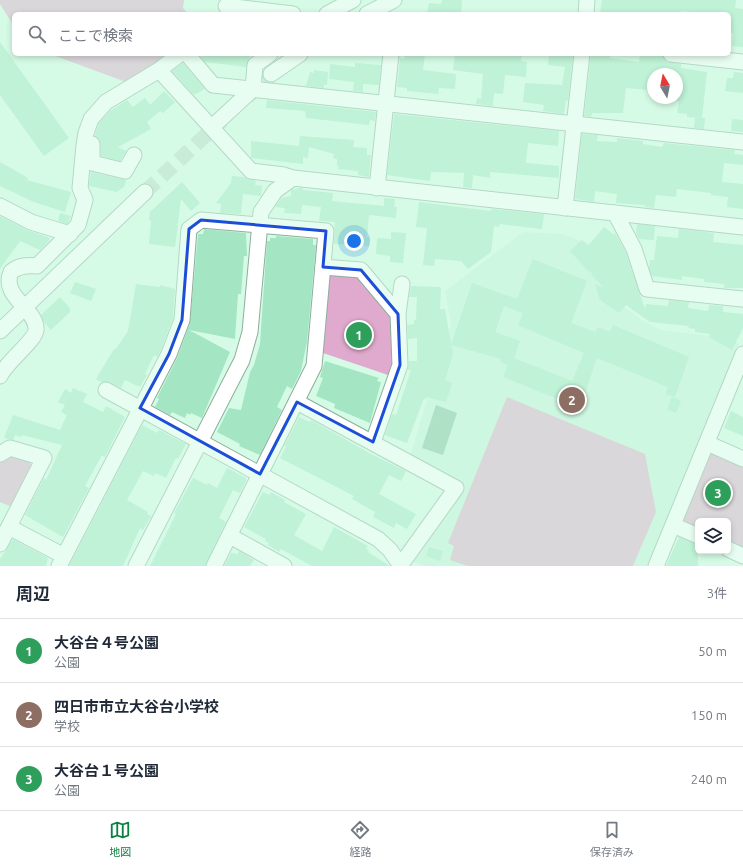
<!DOCTYPE html>
<html lang="ja">
<meta charset="utf-8">
<style>
body{margin:0;font-family:Ubuntu,"Noto Sans JP",sans-serif;background:#f2f2f3;color:#1f2937}
.controls{position:absolute;right:12px;bottom:12px;display:grid;overflow:hidden;border-radius:6px;box-shadow:0 2px 6px #0003}
.controls button{width:36px;height:36px;display:grid;place-items:center;padding:0;border:0;border-bottom:1px solid #e0e1e3;background:#fff;color:#1f2937;font:20px sans-serif}
.compass{position:absolute;left:647px;top:68px;width:36px;height:36px;border-radius:50%;background:#fff;box-shadow:0 2px 6px #0003;rotate:350deg}
.you{position:absolute;left:354px;top:241px;width:14px;height:14px;margin:-10px;border:3px solid #fff;border-radius:50%;background:#1a73e8;box-shadow:0 0 0 6px #1a73e833}
.badge{display:grid;place-items:center;width:26px;height:26px;border-radius:50%;background:#0b8043;color:#fff;font-size:13px;font-weight:700}
.pin{position:absolute;translate:-50% -50%;border:2px solid #fff;box-shadow:0 1px 4px #0006}
.list{margin:0;padding:0;list-style:none}
h2{display:flex;justify-content:space-between;align-items:center;height:52px;margin:0;padding:0 16px;font-size:17px}
h2 small{font-size:13px;font-weight:400;color:#747a83}
.list li{display:grid;grid-template-columns:26px 1fr auto;gap:12px;align-items:center;box-sizing:border-box;height:64px;padding:0 16px;border-top:1px solid #e0e1e3}
.list b{display:block;font-size:15px;white-space:nowrap}
.list p{margin:0;font-size:13px;white-space:nowrap;color:#747a83}
.list em{font-size:13px;font-style:normal;color:#747a83}
.icon{flex:none;width:22px;height:22px;fill:none;stroke:currentColor;stroke-width:2;stroke-linecap:round;stroke-linejoin:round}
.map{position:relative;flex:none;width:743px;height:566px;overflow:hidden}
.search{position:absolute;background:#fff;box-shadow:0 2px 6px #0003;left:12px;right:12px;top:12px;height:44px;display:flex;align-items:center;gap:10px;box-sizing:border-box;padding:0 14px;border-radius:6px;color:#747a83;font-size:15px}
.sheet{height:244px;background:#fff}
nav{display:flex;justify-content:space-around;align-items:center;box-sizing:border-box;height:56px;border-top:1px solid #e0e1e3;background:#fff;font-size:11px;color:#747a83}
nav a{display:grid;justify-items:center;gap:2px}
nav .on{color:#0b8043}
.map>svg:first-child{display:block}
</style>
<div class="map">
<svg width="743" height="566" viewBox="0 0 743 566">
<rect width="100%" height="100%" fill="#d5fbe6"/>
<path fill="#c4f2d9" d="M523,232L562,234L588,243L599,254L621,304L643,321L661,330L726,338L739,344L647,566H424L411,560L465,485L410,456L451,323L445,291Z"/>
<g fill="#dfaacd">
<path d="M0,0H184L183,8L188,14H14V26L0,4Z"/>
<path d="M50,54H168L155,65L126,82Z"/>
<path d="M335,272L359,275L394,317L395,364L391,376L323,353L327,278Z"/>
<path d="M507,397L645,454L656,512L633,566H468L450,560L454,546L448,543Z"/>
<path d="M715,452L743,464V548L728,545V521H698V532L682,521L710,454Z"/>
<path d="M10,453L29,459L32,468L12,507L0,502V459Z"/>
</g>
<path fill="#7fc09e" d="M436,405L457,413L443,455L422,448Z"/>
<g fill="#a4e6c3" fill-rule="evenodd">
<path d="M442,0H462L461,14H427L429,3L441,4Z"/>
<path d="M602,0H736L735,8L743,9V47L732,46L733,33H729V14L681,11V14H600Z"/>
<path d="M0,42L69,138L44,156L0,95Z"/>
<path d="M199,54H251L246,67L205,62Z"/>
<path d="M410,54H425L423,70L456,74L455,89L439,88L438,94L407,91V88L397,87L400,58L404,59L405,55L410,56Z"/>
<path d="M455,54H522L521,61L527,62L526,77L505,75L503,94L494,93L493,106L476,104L477,98L481,99L483,74L453,70Z"/>
<path d="M549,54H573L568,101L566,100L564,114L543,111L544,105L523,102L525,83L562,85L565,67L548,65Z"/>
<path d="M591,54H610V58L639,62L640,54L663,56L666,61L681,64V68L707,72L702,118L687,117V114L677,113L679,101H677V74H653V86H649L648,90L626,88L623,113H592L591,117L584,116Z"/>
<path d="M183,63L205,89L194,95L172,71Z"/>
<path d="M355,63L381,65L379,85L363,84V92L353,91L354,82L329,79L330,64L355,67Z"/>
<path d="M314,70L328,72L327,85H324V88L306,86L310,72L314,73Z"/>
<path d="M734,72L743,73V93L725,91L727,78H733Z"/>
<path d="M164,91L175,102L163,113L160,111L147,122L151,129L118,147L126,151L120,161L101,156L100,140L95,135L99,123L110,111L127,100L133,107L145,98L150,105Z"/>
<path d="M267,100L376,112L375,121L370,120L369,125L306,118L305,111L266,108Z"/>
<path d="M394,114L559,131L558,146L528,143L526,163L559,166V178L490,172V178L473,175L472,188L463,187L464,173L431,172L430,181L387,175Z"/>
<path d="M695,118H705L704,129L694,128Z"/>
<path d="M732,119L743,120V132L731,131Z"/>
<path d="M582,134L598,135L597,141L617,142V138L643,141V144L662,147L664,143L735,150L734,154L743,155V165L724,163L722,182L743,184V209L727,207L728,197L711,195V193L677,189L676,197L656,195L654,208L645,207V205L616,203L617,194L595,191L594,202L575,199Z"/>
<path d="M300,136L354,140L353,147L367,148V155H371L369,177L358,175V171L338,169L339,166H337V159L333,158L334,154L309,147L308,158L303,157V164L251,158V141L299,146Z"/>
<path d="M0,162L28,178L27,180L71,192L65,212L34,202L0,186Z"/>
<path d="M91,172L126,180L125,186L117,192L89,186Z"/>
<path d="M232,176L244,177L256,181L255,185L262,186L261,196L243,194L241,214L220,213L221,204L216,203L231,183Z"/>
<path d="M182,182L200,203L191,211L181,199L178,223L176,225H178L175,247L149,244L151,221L149,220L150,212Z"/>
<path d="M299,188H303V190L333,193L332,201L384,206V198L395,199L394,207H397L396,218L369,215L367,237H370L369,246L334,244L335,222L319,221L321,207L302,205L301,214L284,213L285,208L275,207L281,198L291,196V190Z"/>
<path d="M419,202L491,211V209L544,214L542,229L500,224L499,227L494,226L491,252L468,269L461,261L435,259L434,266L423,265L427,228L416,227Z"/>
<path d="M60,213L71,216L67,224L58,221Z"/>
<path d="M0,216L27,230L50,238L48,242L40,250L20,241L0,269Z"/>
<path d="M637,224L655,226L654,240L639,239L636,233Z"/>
<path d="M604,227L613,234L615,233L626,253L645,309L646,304L668,306L669,300L689,302L688,308L708,311L709,305L723,306V312L743,314V328L732,350L709,337L710,334L695,332V329L688,328L689,326L650,322L626,305L619,313L600,300L595,284L604,288L592,275L591,271L590,273L570,251L582,240L588,246Z"/>
<path d="M204,229L246,233L247,256H244L241,294H238L235,339L189,330L230,352L202,418L191,413L190,415L187,413L185,418L172,412L170,415L155,407L159,399L157,398L177,358L190,323L198,234H203Z"/>
<path d="M679,229L714,233L713,242L743,245V288H724V284L704,282V279L682,276V280L652,276L649,268L650,260H654L657,236L678,238Z"/>
<path d="M391,232L406,233L403,263L390,262V256L376,254L377,238L391,239Z"/>
<path d="M276,236L313,239V245H316L307,342L301,371L292,389L287,386L277,407L282,410L260,455L239,446L240,444L217,432L229,408L241,410L250,372L254,365L260,344L267,241H270V238H276Z"/>
<path d="M533,259L587,281L571,323L595,332L598,327L610,332L613,325L689,357L675,397L666,394L668,387L597,358L580,408L503,377L508,365L500,362L501,359L451,345L472,283L517,299ZM504,306L523,313L518,325L584,353L572,381L514,358L520,341L495,332Z"/>
<path d="M75,282L96,289L91,301L70,293Z"/>
<path d="M136,284L160,287V285L175,289L173,318L161,350L157,357L154,355L145,374L147,375L140,387L125,380L121,388L110,382H101L96,379L114,349L115,350L128,331Z"/>
<path d="M411,286L440,287L441,289L440,309H445L453,355L445,380L452,383L446,402L427,397L426,400L424,398L407,443L385,435L392,414L396,415L411,370H408L409,361H417V338L408,339L407,325L414,324V320H416L417,297H409Z"/>
<path d="M60,297L70,308V312L51,330L44,322L41,315Z"/>
<path d="M325,361L379,378L377,381L381,382L370,423L334,408L335,404L316,396L323,378L320,377Z"/>
<path d="M73,388L87,394L83,402L103,412L106,406L125,417L105,457L102,455L85,486L89,488L63,537L25,515L44,478L46,480L62,445L22,435L21,437L15,435L13,440L4,438L13,415L60,430L67,415L61,412L65,405L58,402L65,389L71,393Z"/>
<path d="M672,397L681,401L676,413L667,409Z"/>
<path d="M731,411L743,417V436L724,428Z"/>
<path d="M299,417L310,422L311,420L371,454L406,471L401,481L389,475L379,494L416,514L407,529L396,523L394,528L373,517L375,512L352,499L354,496L280,458L286,447L284,446Z"/>
<path d="M142,425L157,433L159,430L186,444L178,459L176,458L166,478L155,473L154,476L143,471L127,500L148,512L147,514L151,516L143,530L140,528L123,566H69Z"/>
<path d="M227,468L246,478V481L240,493L233,490L219,518L226,522L205,566H150L176,514L174,513L193,478L207,485L208,483L217,488Z"/>
<path d="M263,492L269,495L271,492L285,500L284,502L306,514L294,535L322,551L334,527L368,546L366,549L369,550L368,552L390,566H312L281,549L279,552L268,545L269,543L265,541L266,539L244,527Z"/>
<path d="M679,537L698,545V566H666Z"/>
<path d="M13,539L48,558L46,566H0V559Z"/>
<path d="M429,547L443,551L440,561L426,556Z"/>
<path d="M239,551L254,560L250,566H224L231,553L238,554Z"/>
</g>
<g fill="none" stroke-linecap="round" stroke-linejoin="round">
<g stroke="#b8dac7" stroke-width="15" stroke-dasharray="15 8" stroke-linecap="butt">
<path d="M247,97L271,74"/>
<path d="M145,192L222,120"/>
</g>
<defs>
<g id="minor">
<path d="M226,6L293,14"/>
<path d="M327,14L353,0"/>
<path d="M367,14L394,0"/>
<path d="M586,14L587,0"/>
<path d="M187,54L213,85L743,142"/>
<path d="M671,54L743,62"/>
<path d="M159,70L251,171L284,175L293,178"/>
<path d="M271,74L300,54"/>
<path d="M212,127L253,89L255,65L270,54"/>
<path d="M92,144V163L125,171L134,155"/>
<path d="M377,188L391,54"/>
<path d="M0,206L31,222L70,234"/>
<path d="M565,208L582,54"/>
<path d="M615,213L634,249L647,289L742,299"/>
<path d="M323,267L361,270L398,314L400,365L373,442"/>
<path d="M398,314L402,284"/>
<path d="M0,331L145,192"/>
<path d="M0,376C7,361 35,341 36,330C38,310 0,296 11,272C19,265 28,265 37,266L78,225L85,200L80,188L84,145L86,133L91,119L106,102L159,70L180,54"/>
<path d="M106,390L378,539L390,550L401,566"/>
<path d="M297,402L456,488L400,566"/>
<path d="M707,443L743,459"/>
<path d="M0,454L10,448L44,458L0,544"/>
<path d="M673,525L698,536"/>
<path d="M9,527L64,556"/>
<path d="M230,536L284,566"/>
<path d="M728,549L743,556"/>
<path d="M59,566L169,354L182,320L189,229L201,220L326,231L314,366L214,566"/>
<path d="M136,566L242,360L250,332L261,212L275,191L293,178L743,227"/>
<path d="M656,566L743,354"/>
</g>
</defs>
<use href="#minor" stroke="#8baf9b" stroke-width="17"/>
<use href="#minor" stroke="#fff" stroke-width="15"/>
</g>
<path d="M0 0H743V566H0ZM201,220L326,231L323,267L361,270L398,314L400,365L373,442L297,402L260,474L140,408L169,354L182,320L189,229Z" fill="#d5fbe6" fill-opacity=".55" fill-rule="evenodd"/>
<path fill="none" stroke="#1d4ed8" stroke-width="3" stroke-linejoin="round" d="M201,220L326,231L323,267L361,270L398,314L400,365L373,442L297,402L260,474L140,408L169,354L182,320L189,229Z"/>
</svg>
<div class="controls">
<button><svg class="icon" aria-label="layers" viewBox="0 0 24 24"><path d="M12 4l9 5-9 5-9-5zM3 14l9 5 9-5"/></svg></button>
</div>
<svg class="compass" viewBox="-18 -18 36 36"><path d="M0-13l5 13h-10z" fill="#e53935"/><path d="M0 13l5-13h-10z" fill="#747a83"/></svg>
<div class="you"></div>
<div class="pin badge" style="left:359px;top:335px;background:#2e9e5b">1</div>
<div class="pin badge" style="left:572px;top:400px;background:#8d6e63">2</div>
<div class="pin badge" style="left:718px;top:493px;background:#2e9e5b">3</div>
<div class="search"><svg class="icon" aria-label="search" viewBox="0 0 24 24"><circle cx="10" cy="10" r="6"/><path d="M15 15l6 6"/></svg>ここで検索</div>
</div>
<section class="sheet">
<h2>周辺<small>3件</small></h2>
<ul class="list">
<li><span class="badge" style="background:#2e9e5b">1</span><div><b>大谷台４号公園</b><p>公園</p></div><em>50 m</em></li>
<li><span class="badge" style="background:#8d6e63">2</span><div><b>四日市市立大谷台小学校</b><p>学校</p></div><em>150 m</em></li>
<li><span class="badge" style="background:#2e9e5b">3</span><div><b>大谷台１号公園</b><p>公園</p></div><em>240 m</em></li>
</ul>
</section>
<nav>
<a class="on"><svg class="icon" aria-label="map" viewBox="0 0 24 24"><path d="M3 6l6-2 6 2 6-2v14l-6 2-6-2-6 2zM9 4v14M15 6v14"/></svg>地図</a>
<a><svg class="icon" aria-label="directions" viewBox="0 0 24 24"><path d="M12 3l9 9-9 9-9-9zM9 14v-3h6M13 9l2 2-2 2"/></svg>経路</a>
<a><svg class="icon" aria-label="saved" viewBox="0 0 24 24"><path d="M7 4h10v16l-5-4-5 4z"/></svg>保存済み</a>
</nav>
